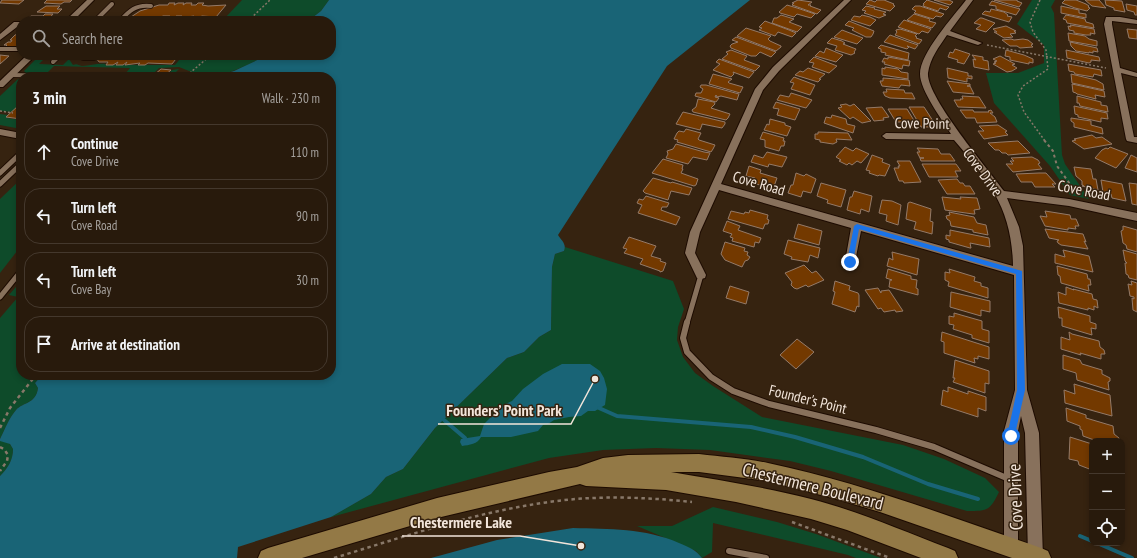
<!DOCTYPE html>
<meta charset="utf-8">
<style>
body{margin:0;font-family:"PT Sans Narrow",sans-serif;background:#34271a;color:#f1f3f6}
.controls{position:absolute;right:12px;bottom:12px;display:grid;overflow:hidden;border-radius:8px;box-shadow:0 2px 6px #0003}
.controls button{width:36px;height:36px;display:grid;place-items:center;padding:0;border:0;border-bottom:1px solid #44382d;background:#281a0c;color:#f1f3f6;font:20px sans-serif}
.stop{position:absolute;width:12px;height:12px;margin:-9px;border:3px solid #1a73e8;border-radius:50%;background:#fff}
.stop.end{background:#1a73e8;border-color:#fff;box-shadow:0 1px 4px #0008}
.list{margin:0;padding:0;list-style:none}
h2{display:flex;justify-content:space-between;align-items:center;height:52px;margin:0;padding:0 16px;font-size:17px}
h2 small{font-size:13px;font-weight:400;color:#a5a19d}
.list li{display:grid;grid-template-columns:26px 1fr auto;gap:12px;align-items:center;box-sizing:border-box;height:56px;margin:0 8px 8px;padding:0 8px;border:1px solid #44382d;border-radius:16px}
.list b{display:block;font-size:15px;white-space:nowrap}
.list p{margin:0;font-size:13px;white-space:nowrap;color:#a5a19d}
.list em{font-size:13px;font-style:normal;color:#a5a19d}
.icon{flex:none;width:22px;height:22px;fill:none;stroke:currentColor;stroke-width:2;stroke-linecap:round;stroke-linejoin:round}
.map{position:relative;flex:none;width:1137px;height:558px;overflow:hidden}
.search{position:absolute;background:#281a0c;box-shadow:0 2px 6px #0003;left:16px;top:16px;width:320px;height:44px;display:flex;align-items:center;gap:10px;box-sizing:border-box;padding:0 14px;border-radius:16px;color:#a5a19d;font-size:15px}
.panel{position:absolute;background:#281a0c;box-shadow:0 2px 6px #0003;left:16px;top:72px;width:320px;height:308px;border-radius:16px}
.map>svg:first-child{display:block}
</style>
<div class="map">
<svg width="1137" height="558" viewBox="0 0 1137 558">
<rect width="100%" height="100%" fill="#362310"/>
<g fill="#0e4b2a">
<path d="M242,0H329L321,11L308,21H222Z"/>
<path d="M1032,0H1055L1051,7L1054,13L1062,155L1065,164L1089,199L1070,195L1050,166L994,103L986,73H1018L1044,63V45L1017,24Z"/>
<path d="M40,55H48L39,64L63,65L69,59L73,65C77,63 78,65 82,66C90,66 98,63 106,64L105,65H175L183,55H189L186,59L190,55H268C241,68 226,77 196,77L194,73L179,67L159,68L153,74L154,76L165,77L172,70L179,69L171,77H126L128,75L125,74L130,68L54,66L47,73H26L24,71Z"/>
<path d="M21,78V106L14,112L0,111V96L17,80Z"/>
<path d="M0,114L8,115L7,118L21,120V129L0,125Z"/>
<path d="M21,179V246L0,273V199Z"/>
<path d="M565,247L673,281L684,309L678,327L677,340L683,357L695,373L713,386L762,417L903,445L944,459L985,478L999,492C990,511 987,511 967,511L831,471L790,461L710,450L656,448L603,450L549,458L331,517L371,494L386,477L403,469L435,428L507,358L524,352L539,337L551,330L552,267L555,254L564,251Z"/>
<path d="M21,281V375H42L35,383L38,388C36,404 23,402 16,410C9,418 5,429 0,439V318L18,297L9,295Z"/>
<path d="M0,441C7,441 10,443 13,449C13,460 8,468 0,476Z"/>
<path d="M713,507L777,522L816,534L881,558H856L848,555L713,523L712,552L702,558L696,551L637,526H672Z"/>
</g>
<g fill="#196476">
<path d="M329,0H750L667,66L558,235C561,240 567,244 564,251L555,254L552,267L551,330L539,337L524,352L507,358L435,428L403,469L386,477L371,494L331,517L238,547L237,558H0V476C8,468 13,460 13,449L10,444L0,441V439C5,429 9,418 16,410C23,402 36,404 38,388L35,383L42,375H331V77H214L234,71L268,55H331V21H308L321,11Z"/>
<path d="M562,364H590L600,371L604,378L607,389L605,405L595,411H588L581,416L569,417L554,420L548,424L543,425L538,431L511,437H481C478,444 469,445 462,446L460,442L461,439L480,436L484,424L503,405L512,401L523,389L543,374Z"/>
<path d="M573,528C609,529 645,528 679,543C689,547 696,550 702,558H431L497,540Z"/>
</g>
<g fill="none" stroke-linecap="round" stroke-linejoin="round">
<g stroke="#196476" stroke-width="4">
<path d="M599,408L617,416L751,427L795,437L863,457L928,484L978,499"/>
<path d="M444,420L465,438"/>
<path d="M1080,536L1092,541"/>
<path d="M1097,543L1132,558"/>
</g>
</g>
<g fill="#733900" stroke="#947a68">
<path d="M2,0H24L19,4L0,3Z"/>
<path d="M47,0H72L70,2H64L61,4L44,3Z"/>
<path d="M798,0L812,2L808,5H811L810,6L821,10L817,14L792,5L794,3H792Z"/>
<path d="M870,0L875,2L877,0H884L894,4L893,5L895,6L890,11L866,4Z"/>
<path d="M927,0L949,7L946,10L940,8L938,11L923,6L924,4H923Z"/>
<path d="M934,0H949L953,2L950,5Z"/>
<path d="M994,0H1017V1L1022,3L1019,7Z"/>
<path d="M1065,0H1076L1086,4L1089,6L1088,7L1090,8L1087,11L1075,8L1062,3Z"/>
<path d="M1085,0H1099L1106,8L1092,6Z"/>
<path d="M1105,0L1122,1L1125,12L1114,10V8L1106,5Z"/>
<path d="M992,1L1002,4L1020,9L1016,15L996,9V6L989,5Z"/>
<path d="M169,3H175L174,5L178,3H184L183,5L186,3H192L191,5H196L198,3H204L202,5L208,6L226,5L216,17L202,16L198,18H192L194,16L180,18L182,16H176L175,18H168L170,16H163L153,21H126L131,20L132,19H128L140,11L159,5H168Z"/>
<path d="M1126,4L1137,6V15H1135L1134,12L1127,10Z"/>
<path d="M787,5L797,8L815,14L811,18L797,14L794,17L780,13L779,12Z"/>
<path d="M46,6H60L57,9H62L58,13L37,12Z"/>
<path d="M866,6L875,8L874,9L886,12L883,14L886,15L879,18L864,13L866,11L862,10Z"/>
<path d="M915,6H920L944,14L941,17L936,16L933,19L914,13L916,11L912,9Z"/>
<path d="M1061,6L1079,10V13L1086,14V18L1061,13Z"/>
<path d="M991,9L1004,12L1008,15L1007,16L1012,17L1009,22L982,14L985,11L990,12Z"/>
<path d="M45,14H53L47,21H25L31,16H43Z"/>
<path d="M914,14L930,19L929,21L936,23L932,28L907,20Z"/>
<path d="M781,15L794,19L789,22L802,27L797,32L772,23L774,18H777Z"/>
<path d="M862,15L870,17L876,20L870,26L851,20L854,16L860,17Z"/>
<path d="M1066,15L1085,19L1086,22L1093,24L1094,28L1067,23L1066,20L1063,19Z"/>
<path d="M980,18H982L995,23L986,32L976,29L981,25L974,23Z"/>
<path d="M904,20L931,29L928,33L922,31L919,34L898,27Z"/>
<path d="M765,21L789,30L796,33L792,37L778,32L775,36L759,30L762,28L759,27Z"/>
<path d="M849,21L874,31L873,34L871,37H866L852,30L854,28L845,25Z"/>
<path d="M1070,25L1094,29L1095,34L1090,33L1091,35H1086L1074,33V31L1069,30L1068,26L1071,27Z"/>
<path d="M1006,26L1016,31H1014L1016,33L1010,34L1013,37L1004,38L994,32H997L993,29Z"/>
<path d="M746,28L771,36L768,39L770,41L781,46V47L776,51L737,36Z"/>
<path d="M900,29L917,34L915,36L917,37L916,38L922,40L919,44L895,35L897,32L896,31V30Z"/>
<path d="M1127,29L1137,30V39L1129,38Z"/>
<path d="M842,30L863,38L857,44L834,37Z"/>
<path d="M21,33L20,47H5L7,45H4L8,42H11L12,40H10L15,35Z"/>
<path d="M1068,33L1085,36L1089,39L1097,41V46L1069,41Z"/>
<path d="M890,35L909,42L918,45L915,49L907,46L909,47L907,49L884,42Z"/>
<path d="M736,37L776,52L771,57L760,52L756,56H751L731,48L730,46L732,44L738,42L732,40Z"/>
<path d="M832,38L842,41L845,43L843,44L856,49L854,52L855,53L851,55L835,50L837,46L827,43Z"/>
<path d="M1011,39L1014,40L1023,39L1028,40L1033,44L1031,45L1033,47L1020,48L1017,46H1010L1002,40Z"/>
<path d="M1070,42L1097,48L1098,52L1093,51V53L1089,52V53L1076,51L1071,46Z"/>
<path d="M881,45L909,53L908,60L885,55L886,53L881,52V49L878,48Z"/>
<path d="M826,48L843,55L836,62L815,56L820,51L824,53Z"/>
<path d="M955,49L970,54L964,64L957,62L958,60L948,57L950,52L953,53Z"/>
<path d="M731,50L747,56L744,60L760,66L755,71L722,59L728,54L726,52Z"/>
<path d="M1006,50L1024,55L1033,59V63L1029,62V64L1010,60V57L1005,56Z"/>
<path d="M1066,50L1099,57L1100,61L1091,60V62L1089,63L1067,58Z"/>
<path d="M0,55L9,56L0,64Z"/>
<path d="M94,55H179L172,64L148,63L145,65H138L140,63L125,65L127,62L123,65H116L118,62L113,65H106L108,62H99Z"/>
<path d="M972,55L983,57V60L988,61L989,70L974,67L973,59L976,60Z"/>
<path d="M1000,56L1015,64L1012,65L1017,68L1012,71L1007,72L993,64L996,63L994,62L997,61L993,59Z"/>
<path d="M814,57L832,64L837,66L829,73L812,67L814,63L809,62Z"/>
<path d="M888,57L910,61L909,66L903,65L902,69L884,64L885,62H882L884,58L888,59Z"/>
<path d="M719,59L754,72L749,78L733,72L734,74L731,77L713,70L720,64L716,62Z"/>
<path d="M1068,64L1101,70L1102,76L1094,74L1093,77L1075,74L1074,72L1069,71Z"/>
<path d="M885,67L898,69L901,72L908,73V79L882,75V68L885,69Z"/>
<path d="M808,68L825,74L819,79H821L818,82L795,75L800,71L803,72Z"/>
<path d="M947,68L968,73V76H972V79L967,78V82L948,78Z"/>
<path d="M161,69L171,70L164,76L154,75Z"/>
<path d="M713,74L732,79L728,82L729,83L743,87L740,93L709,84Z"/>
<path d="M1071,74L1096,80L1103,84L1104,90L1072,83Z"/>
<path d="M794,77L815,85L810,95L791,89L794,83L790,82Z"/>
<path d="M883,78L909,80L910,86L901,85L899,88L882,86L880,81H883Z"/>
<path d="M947,81L970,84V86H967H970L974,94L953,92Z"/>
<path d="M1072,84L1104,91L1105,97L1095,95L1096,99L1077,94L1076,93L1073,92Z"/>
<path d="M701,85H706L739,94L737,100L721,96L717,97L716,95L715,97L719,98L716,102L695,96L696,93H701L703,89L700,87Z"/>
<path d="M886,89L904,90L905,93H912L915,99L890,98L885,96L883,92H887Z"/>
<path d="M791,93L801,96L812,100L806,108L777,100L780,95L789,97Z"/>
<path d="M962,96L979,97L986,108L958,107L954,100H961L960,99H963Z"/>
<path d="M1077,96L1101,102V105L1107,106L1108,112L1080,106L1079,103H1077Z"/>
<path d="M698,99L714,102L715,104L711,108L730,114L728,118L726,120L693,112L692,110L696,107Z"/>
<path d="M776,102L800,109L795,120L777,115L779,109L773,108Z"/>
<path d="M846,104L850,106L854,104L871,121L862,123L853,117L850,119L838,108L842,107L840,105Z"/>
<path d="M19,105H21V119L6,117Z"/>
<path d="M1074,106L1107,113L1108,119L1101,118V122L1078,117V115L1075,114Z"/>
<path d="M882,107L889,117L883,118L884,120L874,121L866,108Z"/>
<path d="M909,107H924L933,121L928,122L931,127H921Z"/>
<path d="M888,109H907L918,127H906L903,122H896Z"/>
<path d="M960,110H973L974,112H989L988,111L991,110L993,113H990L995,117L997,122L977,123L975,118H966Z"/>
<path d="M683,112L725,122V124L722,128L702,124V125L700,130L676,124Z"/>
<path d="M832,115L846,119L847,124L855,126L853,133L824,123L826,117L831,118Z"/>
<path d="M1071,118L1091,121V125L1102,128L1103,134L1074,127V123L1071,121Z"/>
<path d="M770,119L785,123V125L791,127L787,136L764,130L767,124L769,125Z"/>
<path d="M998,125L1007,131L1005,132L1008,135L984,139L978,131H984L979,126Z"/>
<path d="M686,129L701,133L698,139L699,140L715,145L713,149L711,152L677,142L678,140L674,139L677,133L679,131L684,132Z"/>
<path d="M763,132L784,138L783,141H785L784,146H781L779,151L765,147V140L760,139Z"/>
<path d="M818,132L848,133L852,140L836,139L837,142L833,144L820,142V140L815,139V134H818Z"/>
<path d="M1092,135L1096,138L1102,137L1112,144L1084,149L1072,141L1076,140L1074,139Z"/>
<path d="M1018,141L1030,153L1008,155L1006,153H1002L999,150H995L988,143Z"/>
<path d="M676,144L704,152L710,153L707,160L693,157L688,164L666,158L668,154L667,151L673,149Z"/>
<path d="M845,147L853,151L856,148L869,154L861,163L857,161L852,165L849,163L847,165L839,161L841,160L836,157Z"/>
<path d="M1110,147L1128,154L1116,168L1095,158L1102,150L1106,148L1108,149Z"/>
<path d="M917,148L938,149L941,154H950L955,161H921L920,158H924H920L917,152H920Z"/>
<path d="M767,152L787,157L782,167L769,164L768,167L751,162L754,155L763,158Z"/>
<path d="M872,155L883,159L882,162L890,165L885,176L879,175L878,176L869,173L870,171L866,170Z"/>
<path d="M1131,155L1137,158V172L1125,168Z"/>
<path d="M1032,157L1038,160L1040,163L1038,164L1042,169L1013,172L1006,164H1013L1010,161H1014L1011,158Z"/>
<path d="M663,159L683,165L682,169H683L681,173L698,179L696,185L694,186L652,173Z"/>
<path d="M897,161H910L921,182L904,183L903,181H899L894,168H899L898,166H900Z"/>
<path d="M922,164H956L961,171H955L958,177H929Z"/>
<path d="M749,166L761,170L760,173L777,178L773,189L753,183L755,178L746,176Z"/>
<path d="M1074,167L1091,169L1093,179H1096L1098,190L1082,186H1084L1082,185V181L1076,176Z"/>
<path d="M796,173L804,176L806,174L816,179L811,193L803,191L801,197L788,193L791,185H793Z"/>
<path d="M1039,173H1046L1056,184H1052L1055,187H1035L1032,182H1021L1016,174Z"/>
<path d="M653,178L671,183L672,182L692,188L689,195L671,191L668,200L645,193L643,191Z"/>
<path d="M957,179L960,183H963L965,186H970L975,194H947L938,180Z"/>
<path d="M1101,180L1122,184L1126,201L1112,198L1111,194L1103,192Z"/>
<path d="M821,183L846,190L841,207L827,203L828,200L817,196Z"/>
<path d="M1129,183L1137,184V205L1132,204Z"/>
<path d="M854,191L872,196L869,212L861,209L860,214L847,210L850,197H852Z"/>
<path d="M646,196L669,203L667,207H662L661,210L680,217L676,225L638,213L642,205L637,203L639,199L643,200Z"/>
<path d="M942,197L961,199L960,197L977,198L980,209L974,210L975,214H973L945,210Z"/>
<path d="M882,200L892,201L901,205L898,225L886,221L887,215L879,213Z"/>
<path d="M910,202L931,209L930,221L933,222L932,234L914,229L916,222L906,219L908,203Z"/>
<path d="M750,210L768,215L767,219L769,220L768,224H765L763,229L728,219L731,211L744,214L745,212L749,213Z"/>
<path d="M1045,211L1070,215L1071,219H1076L1079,226H1075L1076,229L1068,228V230L1045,226L1040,216L1047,217Z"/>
<path d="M949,212L974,217L977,223L986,225L988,235L973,232V230L951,226L950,221L947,219L946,216L950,215Z"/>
<path d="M727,221L740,226L738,230L761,238L759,243L755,242L754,247L732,241L733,238L730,237L732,234L723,231Z"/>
<path d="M798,224L822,231L819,245L794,238Z"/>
<path d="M1123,226L1137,230V252L1127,249L1126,245L1123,243L1121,231L1123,230Z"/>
<path d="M1045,229L1083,234L1086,242L1084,241L1088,249L1061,245L1058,243L1057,241L1059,240L1049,238Z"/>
<path d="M950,230L989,238L990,247L970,243L971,248H970L949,242V240L946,239V235L950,236Z"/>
<path d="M629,237L656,246L651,256L661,259L660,261L666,263L663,271L660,272V271L640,264L643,259L624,253L627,249L623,248Z"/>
<path d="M788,240L820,248L818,258L810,255L808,262L791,259L792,257L784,254Z"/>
<path d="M725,242L745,248L744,251L748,252L747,255L750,257L748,260L745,261L742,267L725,260L721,254Z"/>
<path d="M1063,250L1089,256L1093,272L1055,263V254L1065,257Z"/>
<path d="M1123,250L1137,254V280L1129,278L1128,275L1126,274L1125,263H1127L1125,261Z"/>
<path d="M892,252L919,259L917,275L887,266L889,258L893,260Z"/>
<path d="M804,265L812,273L816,271L824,280L808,287L806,285L797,289L794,288L791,285L792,282L785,273Z"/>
<path d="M1057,266L1087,274L1088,279H1090L1091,285H1088L1089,291L1061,283L1060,276L1058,275Z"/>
<path d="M888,269L911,276V279L917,280L916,288L918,289V295L889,287L890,280H892L886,278Z"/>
<path d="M949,269L975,277L974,281L981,283V286L988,288V298L948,286L949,282L945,280V272L950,273Z"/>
<path d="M835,281L850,286L849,290L858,293L859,295V307L857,306L855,312L832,304L835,292L833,291Z"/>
<path d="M1131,281L1137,283V312L1133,310L1132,298L1134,299V297L1130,296L1128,284L1132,285Z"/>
<path d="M730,286L749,292L746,304L726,298Z"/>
<path d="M1066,287L1074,290L1073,289L1092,294L1093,299L1097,300L1098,308L1094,306V310L1088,308V310L1059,303L1058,292L1066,295Z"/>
<path d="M878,288L881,293V291L889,290L903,311L896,312L895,310L884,312L881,308L878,309L865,290Z"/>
<path d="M951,292L990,301V312L981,310V316L950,307Z"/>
<path d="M1058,307L1090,316V322L1096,324V329L1091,328L1092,335L1062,326V318H1059Z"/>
<path d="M954,313L982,321V329L989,331V343L972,338V335L953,329L954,325L949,324V316L954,317Z"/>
<path d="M942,332L989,347V359L978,356V359L974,358L975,363L944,353V342L941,341Z"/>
<path d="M1069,332L1072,334L1099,341L1100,347L1104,350L1105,354H1101V359L1080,353L1081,355L1061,349V337L1070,340Z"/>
<path d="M797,339L814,352L796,369L780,355Z"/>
<path d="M1063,355L1080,360L1082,364L1102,370V374L1110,378V381L1108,382L1109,390L1077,380L1076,373L1063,369Z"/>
<path d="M955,360L989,371V384L985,383V393L953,382L955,378H953Z"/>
<path d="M1074,384L1110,395L1112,416L1065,403L1064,390L1075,394Z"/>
<path d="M948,387L968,394V391L986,397V411L978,408V417L941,405L943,390L948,392Z"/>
<path d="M1066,408L1086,415V418L1113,426L1114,434L1119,438V441H1097L1083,436L1082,430L1080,429V426L1067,421Z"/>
<path d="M1070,437L1092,444V470L1079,465L1078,461L1069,459Z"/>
</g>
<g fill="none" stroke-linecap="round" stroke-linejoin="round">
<defs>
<g id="lane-far2">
<path d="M95,21L112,4"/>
<path d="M120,21C129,11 136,4 151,6"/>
<path d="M84,55L83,58H94"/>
<path d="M53,62L60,55"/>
<path d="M11,75L104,77"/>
</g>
<g id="lane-far1">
<path d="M0,173L21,153"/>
<path d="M0,184L21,164"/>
<path d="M0,297L21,271"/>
<path d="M687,323L701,275"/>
</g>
<g id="lane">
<path d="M687,322L683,338L687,352L711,377L733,391L769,404L876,430L934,447L1009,479"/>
<path d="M729,551L766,558"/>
</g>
<g id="street">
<path d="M87,0H94L73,21H65Z"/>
<path d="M844,0H851L779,71L763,90L721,184L1013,266C1012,209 990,182 954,140L886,139L882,136L886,133L951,134C942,120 920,90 920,74C920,53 953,17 966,0H973L950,31L982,43L978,45L947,35C939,47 930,58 928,73C926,96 988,169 1004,191L1069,199L1137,213V221L1069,206L1007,198L1019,227L1023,246L1027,390L1039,433L1043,558H1029L1028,556L1025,433L1021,416L1018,431V546L1016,551L1011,553L1006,551L1004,546V431L1015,390L1014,275L861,231L855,262L854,265H846L845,262L851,228L719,190L700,232L695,253L706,275L705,278L701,279L697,278L685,253L690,232L755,89L773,67Z"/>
<path d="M1106,17H1120L1137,20V24L1112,21V24L1120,68L1137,73V77L1121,73L1134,137H1137V143L1127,141L1126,139L1104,24Z"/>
<path d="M14,22H20L21,24L0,40V34Z"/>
<rect x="0" y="47" width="21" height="4"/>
<path d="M27,55H36L3,87H0V81Z"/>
<path d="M0,129L21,133V139L0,135Z"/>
</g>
<path id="secondary" d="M699,454C722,457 746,458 768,463C862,483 951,517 1041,548L1048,551L1051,558H1012L880,512L840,500L767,481L699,472H671C718,480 765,487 811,499C858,511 903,531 948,548L955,551L958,558H921L847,530L811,519L736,502L666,490L586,486L580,484L437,518L302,558H258L261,551L268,548L437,498L549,472L577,467L603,458L628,455Z"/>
</defs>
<use href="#lane-far2" stroke="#1d0b00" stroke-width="5.5"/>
<use href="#lane-far1" stroke="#1d0b00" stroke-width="7"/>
<use href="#lane" stroke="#1d0b00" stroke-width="8"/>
<use href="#street" stroke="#1d0b00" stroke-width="2"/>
<use href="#secondary" stroke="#1d0b00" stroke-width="2"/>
<g stroke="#887869" stroke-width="1.5" stroke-dasharray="2 2" stroke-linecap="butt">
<path d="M1040,0L1030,22L1033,32L1046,50L1048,69L1023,86L1018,95L1024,112L1045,141"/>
<path d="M248,21L270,0"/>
<path d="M987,45L1106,68"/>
<path d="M194,77L191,72L211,55"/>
<path d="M0,111L13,113"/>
</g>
<path stroke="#887869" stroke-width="2" stroke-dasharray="3 3" stroke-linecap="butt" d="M1044,140L1053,151L1057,166L1078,195"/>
<g stroke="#887869" stroke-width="2.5" stroke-dasharray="3.5 3.5" stroke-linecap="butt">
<path d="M0,428L10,408L36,375"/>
<path d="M0,447L4,449L8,455L7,461L0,471"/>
<path d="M792,522L890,558"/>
<path d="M334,558C413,534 493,506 576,499C615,496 654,498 692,502"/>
</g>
<use href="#lane-far2" stroke="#88715c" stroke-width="4"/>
<use href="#lane-far1" stroke="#88715c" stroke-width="5"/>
<use href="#lane" stroke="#88715c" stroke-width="6"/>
<use href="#street" fill="#88715c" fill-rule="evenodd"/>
<use href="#secondary" fill="#937946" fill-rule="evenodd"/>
</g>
<path fill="#1a73e8" d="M857,224L1022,271L1025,390L1014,439H1008L1007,436L1017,390L1016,274L859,229L853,262L850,265L847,262L854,226Z"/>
<g text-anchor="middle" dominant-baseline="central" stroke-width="3" stroke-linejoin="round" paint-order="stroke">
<g font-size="15" fill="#f2e5da" stroke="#362310">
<text transform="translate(922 123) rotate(1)">Cove Point</text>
<text transform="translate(983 172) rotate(54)">Cove Drive</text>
<text transform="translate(759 183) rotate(16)">Cove Road</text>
<text transform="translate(1084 190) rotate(11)">Cove Road</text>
<text transform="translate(808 399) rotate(14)">Founder's Point</text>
</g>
<g font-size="18" fill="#f2e5da" stroke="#362310">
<text transform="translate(813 486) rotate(14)">Chestermere Boulevard</text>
<text transform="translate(1015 497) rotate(-92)">Cove Drive</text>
</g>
</g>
<path fill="none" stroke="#f2e5da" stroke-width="1.5" d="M595 379L571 424H438M581 546L520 536H402"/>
<g fill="#f2e5da" stroke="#362310" stroke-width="1.5">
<circle cx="595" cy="379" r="4"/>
<circle cx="581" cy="546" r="4"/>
</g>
<g font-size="16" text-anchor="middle" font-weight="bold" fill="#f2e5da" stroke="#362310" stroke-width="3" stroke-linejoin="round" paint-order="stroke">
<text x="504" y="416">Founders’ Point Park</text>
<text x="461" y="528">Chestermere Lake</text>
</g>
</svg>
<div class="controls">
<button>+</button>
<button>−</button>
<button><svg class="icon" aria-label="locate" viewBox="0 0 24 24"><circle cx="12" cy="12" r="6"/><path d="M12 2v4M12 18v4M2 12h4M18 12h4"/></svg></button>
</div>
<div class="stop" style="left:1011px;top:436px"></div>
<div class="stop end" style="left:850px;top:262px"></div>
<div class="search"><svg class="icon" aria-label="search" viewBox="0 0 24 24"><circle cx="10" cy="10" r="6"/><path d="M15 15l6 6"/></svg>Search here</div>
<section class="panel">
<h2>3 min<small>Walk · 230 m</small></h2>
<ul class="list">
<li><svg class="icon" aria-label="ahead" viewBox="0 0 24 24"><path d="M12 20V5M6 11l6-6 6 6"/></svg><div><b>Continue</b><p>Cove Drive</p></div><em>110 m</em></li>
<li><svg class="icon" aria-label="left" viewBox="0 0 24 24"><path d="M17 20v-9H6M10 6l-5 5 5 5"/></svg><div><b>Turn left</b><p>Cove Road</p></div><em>90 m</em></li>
<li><svg class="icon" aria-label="left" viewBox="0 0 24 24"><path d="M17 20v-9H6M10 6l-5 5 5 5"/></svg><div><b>Turn left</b><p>Cove Bay</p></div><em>30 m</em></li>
<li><svg class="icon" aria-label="arrive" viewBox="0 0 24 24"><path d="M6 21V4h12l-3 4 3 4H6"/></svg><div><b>Arrive at destination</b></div></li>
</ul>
</section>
</div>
